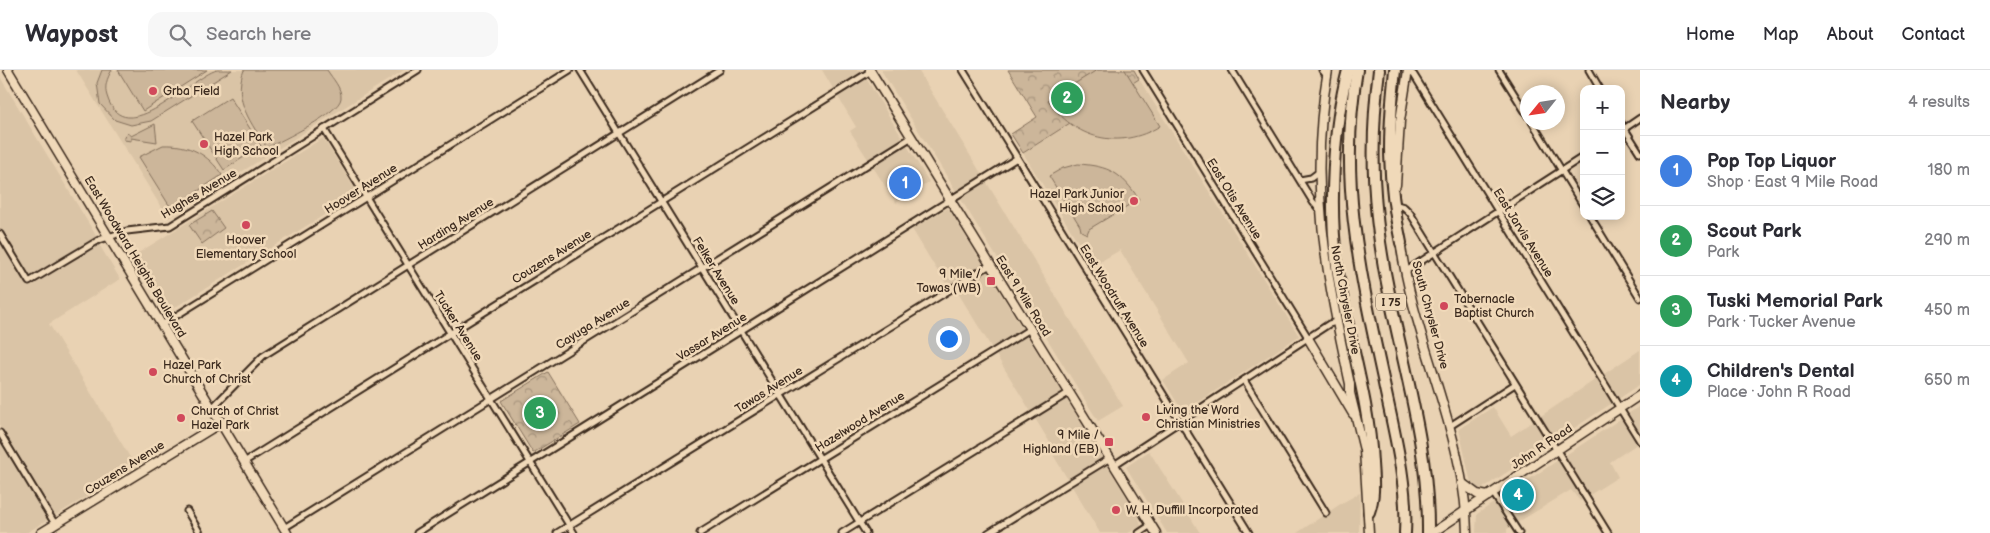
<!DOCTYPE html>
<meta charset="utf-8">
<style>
body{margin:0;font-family:"Balsamiq Sans",sans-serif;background:#f7f7f7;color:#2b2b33}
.controls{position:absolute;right:15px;top:15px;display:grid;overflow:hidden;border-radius:10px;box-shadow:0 2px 12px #0003}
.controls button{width:45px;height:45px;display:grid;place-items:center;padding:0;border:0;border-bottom:1px solid #e1e1e2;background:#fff;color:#2b2b33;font:25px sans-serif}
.compass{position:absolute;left:1520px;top:15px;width:45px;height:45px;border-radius:50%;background:#fff;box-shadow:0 2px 12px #0003;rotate:240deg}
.you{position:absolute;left:948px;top:268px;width:18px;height:18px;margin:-12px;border:4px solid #fff;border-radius:50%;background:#1a73e8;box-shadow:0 0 0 8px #1a73e833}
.badge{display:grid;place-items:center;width:32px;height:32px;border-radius:50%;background:#ea580c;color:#fff;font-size:16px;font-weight:700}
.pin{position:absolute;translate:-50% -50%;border:2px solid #fff;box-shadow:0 1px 5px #0006}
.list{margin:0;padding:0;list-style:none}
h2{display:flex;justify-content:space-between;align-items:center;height:65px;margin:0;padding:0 20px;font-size:21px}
h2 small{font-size:16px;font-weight:400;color:#7c7c81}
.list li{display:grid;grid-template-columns:32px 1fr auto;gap:15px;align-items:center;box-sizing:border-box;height:70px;padding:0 20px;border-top:1px solid #e1e1e2}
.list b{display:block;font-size:19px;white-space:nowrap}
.list p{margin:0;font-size:16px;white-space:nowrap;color:#7c7c81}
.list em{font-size:16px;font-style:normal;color:#7c7c81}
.icon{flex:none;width:28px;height:28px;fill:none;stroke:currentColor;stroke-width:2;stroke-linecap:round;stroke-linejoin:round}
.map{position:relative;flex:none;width:1640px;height:463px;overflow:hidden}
header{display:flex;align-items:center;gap:30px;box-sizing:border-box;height:70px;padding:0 25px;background:#fff;border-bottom:1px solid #e1e1e2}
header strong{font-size:24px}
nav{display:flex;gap:28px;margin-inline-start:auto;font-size:18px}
.search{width:350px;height:45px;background:#f7f7f7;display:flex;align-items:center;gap:12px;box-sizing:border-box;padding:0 18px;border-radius:15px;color:#7c7c81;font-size:19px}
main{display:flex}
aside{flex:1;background:#fff}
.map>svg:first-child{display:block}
</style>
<header>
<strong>Waypost</strong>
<div class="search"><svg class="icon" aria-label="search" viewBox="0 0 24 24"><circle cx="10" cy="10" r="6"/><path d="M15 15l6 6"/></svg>Search here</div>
<nav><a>Home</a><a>Map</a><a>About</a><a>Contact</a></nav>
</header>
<main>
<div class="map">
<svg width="1640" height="463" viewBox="0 0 1640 463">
<defs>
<pattern id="park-crowns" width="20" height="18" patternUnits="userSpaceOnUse" patternTransform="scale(1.25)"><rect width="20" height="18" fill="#ccb69a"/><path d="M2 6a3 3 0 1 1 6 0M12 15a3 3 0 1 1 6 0" fill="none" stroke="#a7947d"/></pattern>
</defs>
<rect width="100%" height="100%" fill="#e9d2b3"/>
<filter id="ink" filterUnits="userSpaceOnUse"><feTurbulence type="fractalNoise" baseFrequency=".02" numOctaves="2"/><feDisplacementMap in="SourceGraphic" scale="10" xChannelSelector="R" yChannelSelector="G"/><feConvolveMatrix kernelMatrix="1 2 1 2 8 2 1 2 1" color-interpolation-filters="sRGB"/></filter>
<g filter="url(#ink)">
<g fill="#dac4a6">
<path d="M76,0H404L168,148Z"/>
<path d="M822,0H861L929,112L896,133L850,61L856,57Z"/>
<path d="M881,0H918L1123,336L1098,351Z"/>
<path d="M0,7L95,164L100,176L120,209L49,254L136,397L26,463H0Z"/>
<path d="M1139,9L1299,266L1183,342L1163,310L1189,293L1120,180L1093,196L1023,83Z"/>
<path d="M323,68L358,124L169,241L135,185Z"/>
<path d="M948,138L1139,447L1141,456L1128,463H1100L1049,378L1052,376L958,223L954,225L935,197L912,159Z"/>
<path d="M1640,280V314L1635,318L1483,418H1477L1471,413L1459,359L1493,337L1511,366Z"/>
<path d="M1640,336V372L1610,392L1618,407L1580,431L1571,420L1507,459V463H1476L1477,444Z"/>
<path d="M1149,381L1180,430L1200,463H1167L1126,397Z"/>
<path d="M1360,423L1359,463H1297L1342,433Z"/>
</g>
<g fill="url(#park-crowns)" stroke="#84705c">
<path d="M1008,0H1134L1139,9L1023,83L1011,64L1037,47Z"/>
<path d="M212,141L224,158L202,174L189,155Z"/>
<path d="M548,302L580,354L533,383L501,331Z"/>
</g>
<g fill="#ccb69a" stroke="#84705c">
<path d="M102,0H112C107,8 104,17 107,26C124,83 191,7 217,0C221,0 228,0 232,0L151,51L131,55L115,50L100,34L97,13Z"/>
<path d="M118,0H207L143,41Z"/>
<path d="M244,0H327C332,8 342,18 341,28C340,43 282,70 267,78C252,54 232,30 244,0Z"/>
<path d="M1097,0H1125L1160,56C1119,81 1074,69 1048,30Z"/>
<path d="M230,27L261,76L224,100L192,51Z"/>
<path d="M155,54L157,72L131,68V71L124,70V66L127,63L131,66Z"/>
<path d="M163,75C189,74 208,84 222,105L174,137L169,135L139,87Z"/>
<path d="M1078,94C1110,96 1121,103 1139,129L1089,159L1087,164L1081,161L1080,156L1049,106L1063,98Z"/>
</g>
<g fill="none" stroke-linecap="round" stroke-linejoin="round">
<defs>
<g id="street">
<path d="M580,0L866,463"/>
<path d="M963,0L1249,463"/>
<path d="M1143,0L1309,269"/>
<path d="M1232,0L1313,132L1319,139"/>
<path d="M1322,0L1327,6"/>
<path d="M1408,0L1414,5L1640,371"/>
<path d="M1499,0L1528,46"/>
<path d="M1589,0L1600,19"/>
<path d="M1532,52L1584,137"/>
<path d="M1621,53L1640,83"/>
<path d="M324,59L574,463"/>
<path d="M1621,61L1640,48"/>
<path d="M1300,110L1311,108L1319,102"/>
<path d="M1397,135L1404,137L1410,143L1608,463"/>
<path d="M1590,146L1640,228"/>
<path d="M0,164L29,212L99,170L127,161L170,156L418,0"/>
<path d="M1406,201L1584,86"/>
<path d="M163,254L570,0"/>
<path d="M1244,310L1326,443"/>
<path d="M213,337L263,286L720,0"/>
<path d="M1450,356L1515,314"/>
<path d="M0,363L55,454"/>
<path d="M244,392L871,1"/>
<path d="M1114,395L1329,254L1336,252"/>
<path d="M1493,423L1519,463"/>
<path d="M187,441L200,463"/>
<path d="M284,458L912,67"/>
<path d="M417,463L1017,88"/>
<path d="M557,463L990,195"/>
<path d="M700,463L1030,259"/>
<path d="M842,463L1070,322"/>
<path d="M988,463L1110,388"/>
<path d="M1139,463L1151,455"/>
</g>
<g id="secondary">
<path d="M8,0L287,463"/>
<path d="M870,0L1156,463"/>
<path d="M1328,0C1308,114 1326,204 1350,314V323L1364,380L1369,463"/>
<path d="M1396,115L1400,51L1408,0"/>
<path d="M1400,169C1412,269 1465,361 1467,463"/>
<path d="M1308,268L1353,344"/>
<path d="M1462,413L1477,424L1488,426"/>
<path d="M41,463L222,352"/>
<path d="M1432,463L1640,325"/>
</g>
<g id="highway">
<path d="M1348,0C1333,57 1329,137 1337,196C1346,262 1369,326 1372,393C1373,410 1375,426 1369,442"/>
<path d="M1357,0C1338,108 1360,203 1383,309C1393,358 1408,412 1405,463"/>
<path d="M1379,0C1369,78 1373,147 1389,223C1405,304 1429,380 1428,463"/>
<path d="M1395,0C1388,65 1387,108 1401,173"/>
</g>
</defs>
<use href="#street" stroke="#3b2a1e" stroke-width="9"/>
<use href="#secondary" stroke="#3b2a1e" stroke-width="11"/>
<use href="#highway" stroke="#3b2a1e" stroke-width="14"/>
<use href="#street" stroke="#f0d9b9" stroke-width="5"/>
<use href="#secondary" stroke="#f0d9b9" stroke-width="8"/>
<use href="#highway" stroke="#f0d9b9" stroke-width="10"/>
</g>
</g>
<g fill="#d1495b" stroke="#f0d9b9" stroke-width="2">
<circle cx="153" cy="21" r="5"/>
<circle cx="204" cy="74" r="5"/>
<circle cx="1134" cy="131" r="5"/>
<circle cx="246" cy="155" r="5"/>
<rect x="986" y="206" width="10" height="10" rx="2.5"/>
<circle cx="1444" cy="236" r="5"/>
<circle cx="153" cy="302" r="5"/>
<circle cx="1146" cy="347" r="5"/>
<circle cx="181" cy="348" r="5"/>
<rect x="1104" y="367" width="10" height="10" rx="2.5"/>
<circle cx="1116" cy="440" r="5"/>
</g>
<g text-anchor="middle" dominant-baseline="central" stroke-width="5" stroke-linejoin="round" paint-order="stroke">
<rect fill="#f0d9b9" stroke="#715e4c" stroke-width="1" x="1376" y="223.5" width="30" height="17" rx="4"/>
<g font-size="11" font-weight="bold" fill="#3b2a1e">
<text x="1391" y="232">I 75</text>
</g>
<g font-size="12" fill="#3b2a1e" stroke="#f0d9b9" text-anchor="start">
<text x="163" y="21">Grba Field</text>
<text x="214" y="67">Hazel Park<tspan x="214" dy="14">High School</tspan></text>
<text x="1124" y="124" text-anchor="end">Hazel Park Junior<tspan x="1124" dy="14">High School</tspan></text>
<text x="246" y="170" text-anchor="middle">Hoover<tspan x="246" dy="14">Elementary School</tspan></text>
<text x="981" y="204" text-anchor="end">9 Mile /<tspan x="981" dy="14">Tawas (WB)</tspan></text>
<text x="1454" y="229">Tabernacle<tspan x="1454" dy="14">Baptist Church</tspan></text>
<text x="163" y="295">Hazel Park<tspan x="163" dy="14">Church of Christ</tspan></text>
<text x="1156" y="340">Living the Word<tspan x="1156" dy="14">Christian Ministries</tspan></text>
<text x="191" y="341">Church of Christ<tspan x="191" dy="14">Hazel Park</tspan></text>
<text x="1099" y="365" text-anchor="end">9 Mile /<tspan x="1099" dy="14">Highland (EB)</tspan></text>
<text x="1126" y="440">W. H. Duffill Incorporated</text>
</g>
<g font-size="12" fill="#3b2a1e" stroke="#f0d9b9">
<text transform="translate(361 119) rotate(-32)">Hoover Avenue</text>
<text transform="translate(199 124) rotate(-31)">Hughes Avenue</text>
<text transform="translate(1234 129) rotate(58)">East Otis Avenue</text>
<text transform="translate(456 154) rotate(-32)">Harding Avenue</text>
<text transform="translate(1523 163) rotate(58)">East Jarvis Avenue</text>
<text transform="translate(135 187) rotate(59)">East Woodward Heights Boulevard</text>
<text transform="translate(552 187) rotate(-32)">Couzens Avenue</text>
<text transform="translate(716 201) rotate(58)">Felker Avenue</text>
<text transform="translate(1023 226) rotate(58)">East 9 Mile Road</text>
<text transform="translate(1114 226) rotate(58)">East Woodruff Avenue</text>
<text transform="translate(1345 230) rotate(79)">North Chrysler Drive</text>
<text transform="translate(1430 245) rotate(75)">South Chrysler Drive</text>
<text transform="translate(593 254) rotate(-32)">Cayuga Avenue</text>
<text transform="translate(458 256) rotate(58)">Tucker Avenue</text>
<text transform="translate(712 267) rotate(-32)">Vassar Avenue</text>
<text transform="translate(769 320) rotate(-32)">Tawas Avenue</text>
<text transform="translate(860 352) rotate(-32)">Hazelwood Avenue</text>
<text transform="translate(1542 377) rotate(-34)">John R Road</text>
<text transform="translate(125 398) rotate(-32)">Couzens Avenue</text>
</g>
</g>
</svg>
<div class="controls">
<button>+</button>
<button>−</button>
<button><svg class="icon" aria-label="layers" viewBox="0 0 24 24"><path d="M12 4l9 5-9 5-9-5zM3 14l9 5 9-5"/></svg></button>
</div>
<svg class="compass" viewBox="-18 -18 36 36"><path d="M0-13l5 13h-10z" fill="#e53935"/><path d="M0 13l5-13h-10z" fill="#7c7c81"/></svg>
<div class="you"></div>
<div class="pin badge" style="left:905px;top:113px;background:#3f7fe0">1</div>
<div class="pin badge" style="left:1067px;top:28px;background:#2e9e5b">2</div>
<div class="pin badge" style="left:540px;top:343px;background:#2e9e5b">3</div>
<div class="pin badge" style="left:1518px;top:425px;background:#0f9aa8">4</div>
</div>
<aside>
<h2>Nearby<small>4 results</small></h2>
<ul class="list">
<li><span class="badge" style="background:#3f7fe0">1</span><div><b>Pop Top Liquor</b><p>Shop · East 9 Mile Road</p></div><em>180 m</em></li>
<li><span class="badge" style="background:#2e9e5b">2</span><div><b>Scout Park</b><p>Park</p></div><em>290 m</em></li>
<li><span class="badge" style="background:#2e9e5b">3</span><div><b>Tuski Memorial Park</b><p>Park · Tucker Avenue</p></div><em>450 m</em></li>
<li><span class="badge" style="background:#0f9aa8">4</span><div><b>Children's Dental</b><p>Place · John R Road</p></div><em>650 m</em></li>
</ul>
</aside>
</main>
